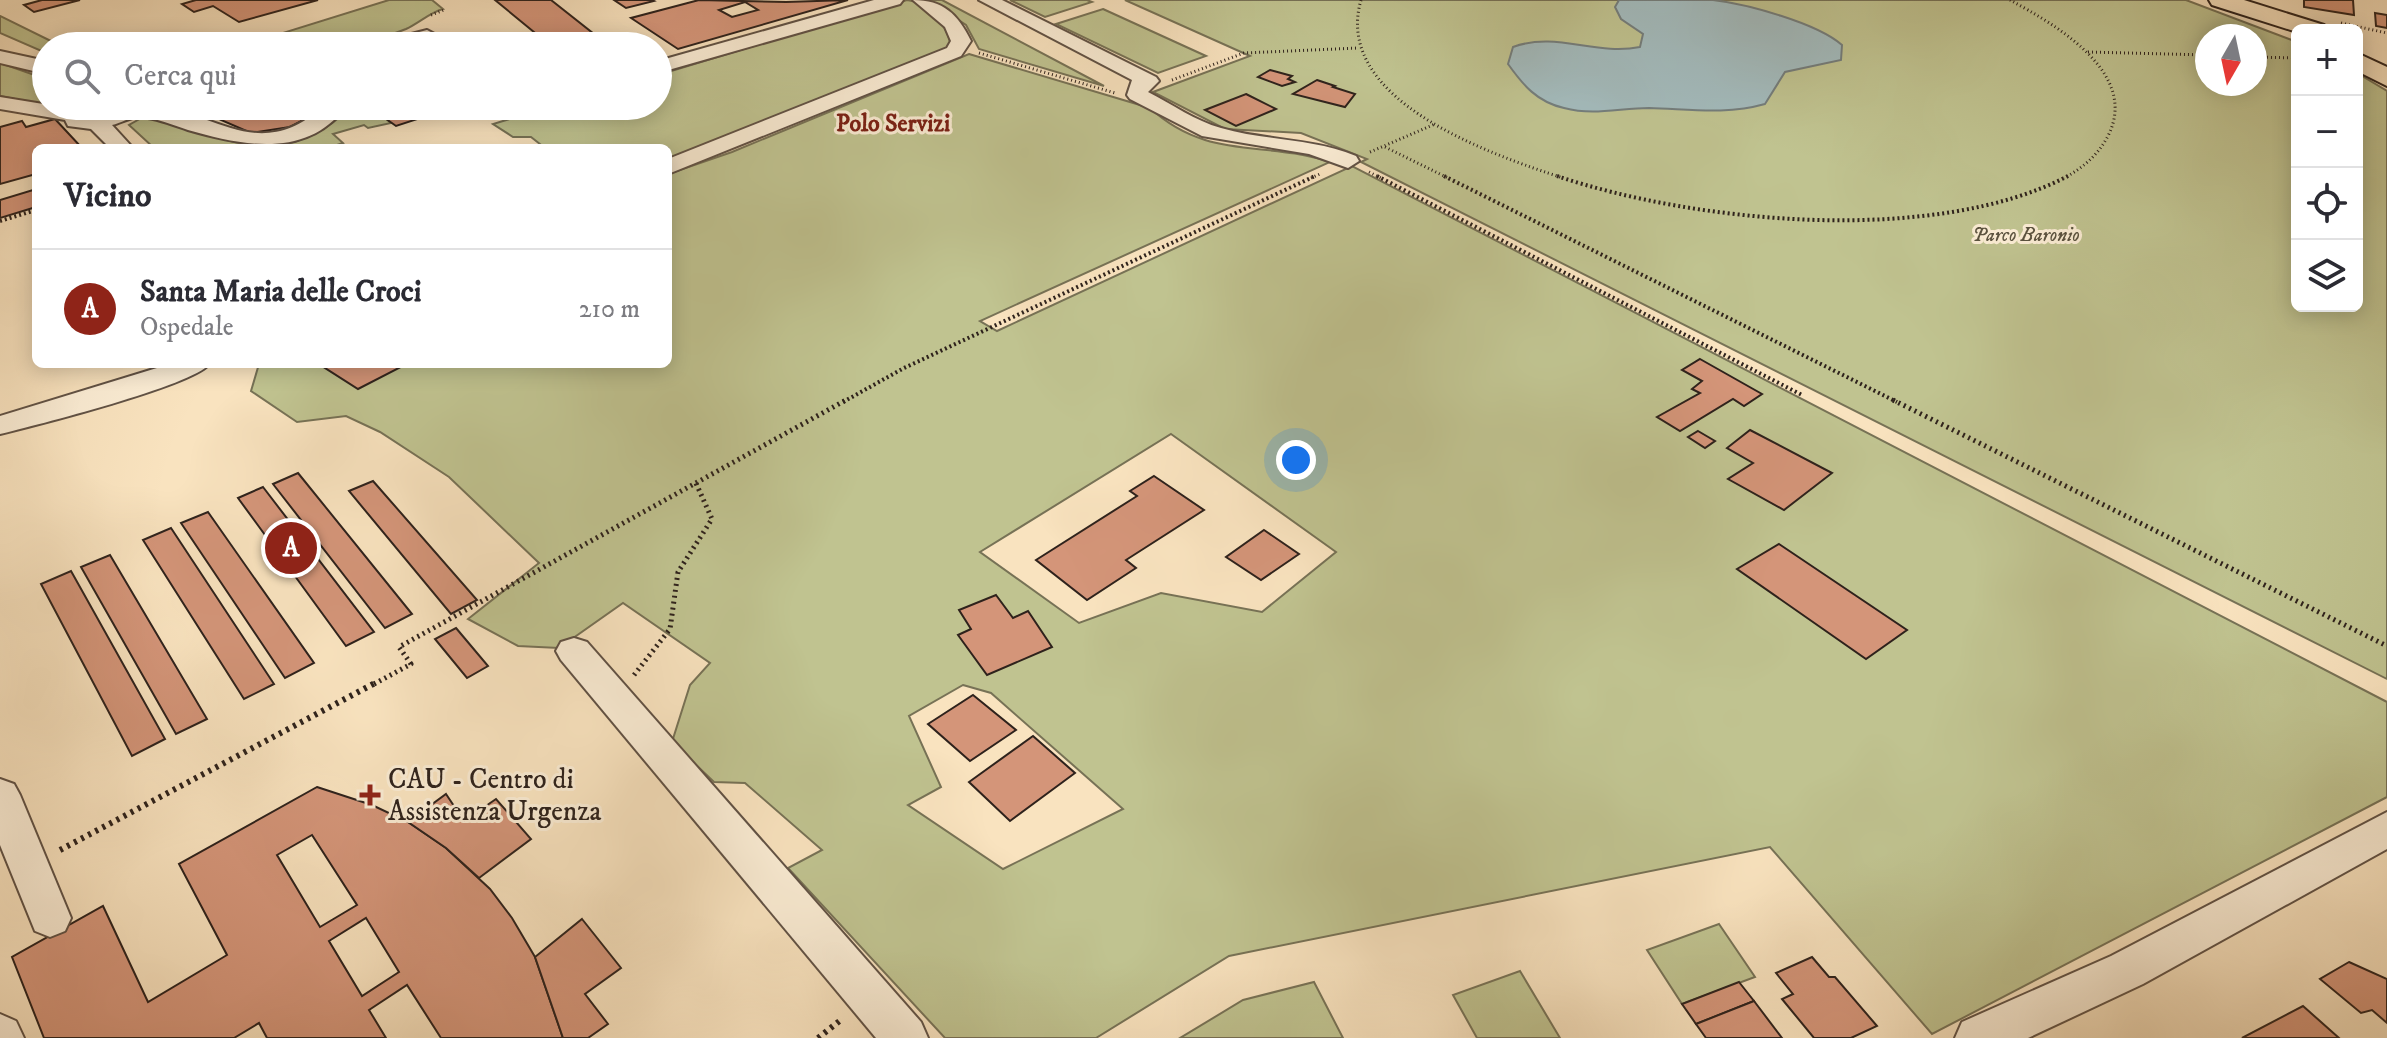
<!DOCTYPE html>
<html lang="it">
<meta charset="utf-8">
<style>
body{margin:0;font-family:"IM FELL DW Pica",serif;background:#f7f7f7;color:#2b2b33}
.controls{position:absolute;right:24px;top:24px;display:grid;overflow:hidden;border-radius:12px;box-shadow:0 4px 20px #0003}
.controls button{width:72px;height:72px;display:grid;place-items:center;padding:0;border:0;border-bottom:2px solid #e1e1e2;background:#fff;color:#2b2b33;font:40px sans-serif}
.compass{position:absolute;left:2195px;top:24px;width:72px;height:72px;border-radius:50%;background:#fff;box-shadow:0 4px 20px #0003;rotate:189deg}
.you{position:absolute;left:1296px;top:460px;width:28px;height:28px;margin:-20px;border:6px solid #fff;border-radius:50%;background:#1a73e8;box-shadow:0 0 0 12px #1a73e833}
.badge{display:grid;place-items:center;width:52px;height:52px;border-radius:50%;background:#8f2418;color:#fff;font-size:26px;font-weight:700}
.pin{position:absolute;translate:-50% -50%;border:4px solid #fff;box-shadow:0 2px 8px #0006}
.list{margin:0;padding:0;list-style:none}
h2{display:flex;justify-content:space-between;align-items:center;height:104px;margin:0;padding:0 32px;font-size:34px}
h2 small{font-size:26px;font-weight:400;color:#7c7c81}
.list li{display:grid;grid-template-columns:52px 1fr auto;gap:24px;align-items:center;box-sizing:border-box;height:120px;padding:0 32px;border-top:2px solid #e1e1e2}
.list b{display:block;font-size:30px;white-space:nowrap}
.list p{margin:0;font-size:26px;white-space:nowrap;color:#7c7c81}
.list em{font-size:26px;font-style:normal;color:#7c7c81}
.icon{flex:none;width:44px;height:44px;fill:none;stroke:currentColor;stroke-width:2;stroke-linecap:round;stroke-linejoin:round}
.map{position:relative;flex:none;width:2387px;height:1038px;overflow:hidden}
.search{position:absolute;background:#fff;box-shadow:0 4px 20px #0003;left:32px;top:32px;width:640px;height:88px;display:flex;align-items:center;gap:20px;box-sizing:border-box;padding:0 28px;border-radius:44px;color:#7c7c81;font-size:30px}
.panel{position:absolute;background:#fff;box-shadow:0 4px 20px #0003;left:32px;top:144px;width:640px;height:224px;border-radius:12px}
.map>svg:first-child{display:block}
</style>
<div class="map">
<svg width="2387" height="1038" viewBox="0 0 2387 1038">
<rect width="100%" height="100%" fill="#f9e3bf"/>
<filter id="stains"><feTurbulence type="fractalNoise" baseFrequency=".0025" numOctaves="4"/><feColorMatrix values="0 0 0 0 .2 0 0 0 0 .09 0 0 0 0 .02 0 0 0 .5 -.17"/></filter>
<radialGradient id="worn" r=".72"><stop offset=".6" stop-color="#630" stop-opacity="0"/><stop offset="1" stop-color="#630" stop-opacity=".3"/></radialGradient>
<g fill="#c0c390" stroke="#777256" stroke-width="2" fill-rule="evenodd">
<path d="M389,0H432L443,9C429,13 419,23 406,29C355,51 295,46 241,46Z"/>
<path d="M907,0C929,2 946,24 951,45L944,53L668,161V148H545L531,137H513L493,124L553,106H658V75Z"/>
<path d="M928,0H942L1104,86L979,49L966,25Z"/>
<path d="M1010,0H1087L1092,2L1045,17Z"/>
<path d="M1125,0H2186L2297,42V306H2357V73L2387,91V679L1361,162L1367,159L1301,133L1225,129L1153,92L1250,56ZM2207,36H2255V84H2207Z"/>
<path d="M1103,9L1206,56L1158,73L1056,24Z"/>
<path d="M0,16L61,46H46V53L0,33Z"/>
<path d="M969,54L1150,108C1208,161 1263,140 1330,162L980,321L997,331L1352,166L2387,702V797L1932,1034L1770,847L1229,956L1096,1038H945L788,868L822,850L745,783L714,782L672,742L690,685L710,663L623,603L559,648L518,646L468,619L539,563L449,477L380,432L346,416L297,422L251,391L259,364H668V174L732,152ZM1171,434L1336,552L1262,612L1161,593L1079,623L980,552ZM963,685L991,693L1123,809L1003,869L908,805L941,787L909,716Z"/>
<path d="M0,63L46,79V105L0,96Z"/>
<path d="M349,106H392L395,108L379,113L391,123L368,128L364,125L333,134L343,143L328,148H154L129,125L145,116C180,125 218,141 254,146C285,151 332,131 349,106Z"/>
<path d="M1719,924L1755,977L1682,1004L1647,950Z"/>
<path d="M1520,971L1560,1038H1477L1453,995Z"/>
<path d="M1314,982L1343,1038H1180L1243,1000Z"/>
</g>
<path fill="#a3bbbd" stroke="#747e7d" stroke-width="2" d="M1619,0C1650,0 1683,0 1713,0C1747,4 1817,23 1842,45L1841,60L1785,72L1765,104C1726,115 1689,109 1649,108C1620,108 1594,116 1564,108C1537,102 1523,85 1508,64L1513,47C1557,31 1595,56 1640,47L1643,34L1621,19L1615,7Z"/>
<g fill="#d49579" stroke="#2e221c" stroke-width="2" fill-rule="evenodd">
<path d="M42,0H80L34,12L24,5Z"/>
<path d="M196,0H318L239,22L213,6L194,12L182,4Z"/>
<path d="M495,0H551L594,34L589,36L602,46H551Z"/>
<path d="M614,0H652L654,1L626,8Z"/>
<path d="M699,0L786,2L848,0L678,49L631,18ZM745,2L758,10L732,17L719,10Z"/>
<path d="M2304,0H2353L2354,15L2304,7Z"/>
<path d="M2375,13L2387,15V28L2376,26Z"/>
<path d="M1270,70L1292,76L1288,79L1295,82L1282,86L1258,77Z"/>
<path d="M1317,80L1335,86L1333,87L1355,94L1345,107L1293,94Z"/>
<path d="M1246,94L1276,109L1236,126L1205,110Z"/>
<path d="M235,106H319L309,117L290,127L251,133L221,120Z"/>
<path d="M400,106H426L436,113L396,126L378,113Z"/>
<path d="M55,119L82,148H36V174L0,184V127L22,121L26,127Z"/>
<path d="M33,190L36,207L0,218V200Z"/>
<path d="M1700,359L1762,394L1744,406L1733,399L1680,431L1657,417L1700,393L1692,389L1702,381L1682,370Z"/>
<path d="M326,364H393L399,368L358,389L322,366Z"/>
<path d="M1750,430L1832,473L1784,510L1728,479L1753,463L1727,448Z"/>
<path d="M1698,431L1715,441L1705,448L1688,437Z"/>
<path d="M298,473L412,614L385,628L273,484Z"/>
<path d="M1154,476L1204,510L1126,560L1136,568L1087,600L1036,560L1137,496L1130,491Z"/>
<path d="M373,481L477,600L451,614L349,491Z"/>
<path d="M263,487L374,632L346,646L238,498Z"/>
<path d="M208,512L314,663L285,678L181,523Z"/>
<path d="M171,528L274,684L244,699L143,540Z"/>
<path d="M1264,530L1299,554L1261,580L1226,557Z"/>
<path d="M1779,544L1907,630L1866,659L1737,569Z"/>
<path d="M110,555L207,719L176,734L81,567Z"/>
<path d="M71,571L165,739L132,756L41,584Z"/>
<path d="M996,595L1013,618L1028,611L1052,647L987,675L958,635L971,629L959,610Z"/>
<path d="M456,628L488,666L467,678L435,639Z"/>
<path d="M973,695L1016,730L970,761L928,724Z"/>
<path d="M1033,736L1075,773L1010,821L969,782Z"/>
<path d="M317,787L372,805L408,822L446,848L490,889L512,918L535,957L563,1038H441L407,985L369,1010L386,1038H267L259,1023L234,1038H44L12,957L103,906L148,1002L227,955L179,864ZM312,835L357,905L320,927L277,855ZM366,918L399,972L362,996L329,941Z"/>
<path d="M446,794L464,821L496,799L531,839L479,878L446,848L408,822Z"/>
<path d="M582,919L621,968L585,994L608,1024L588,1038H563L535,957Z"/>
<path d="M1812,957L1829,977H1835L1877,1026L1851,1038H1814L1782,999L1793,994L1776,973Z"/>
<path d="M2349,962L2387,979V1023L2372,1010L2361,1013L2320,979Z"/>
<path d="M1739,982L1754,1001L1696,1024L1682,1004Z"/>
<path d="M1754,1001L1782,1038H1706L1696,1024Z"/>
<path d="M2303,1006L2339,1038H2242Z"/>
</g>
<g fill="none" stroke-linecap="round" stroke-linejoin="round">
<defs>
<g id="minor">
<path d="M874,0H903L900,4L658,73V61Z"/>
<path d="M913,0C943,0 958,14 971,41L961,56L668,174V159L947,48L951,41L945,27Z"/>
<path d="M979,0H1002L1156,77L1159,81L1148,92C1172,104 1195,121 1221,128C1266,141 1312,138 1356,156L1359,161L1348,168L1309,154L1202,136L1130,99L1127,95L1132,80Z"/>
<path d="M427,30L457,46H432L425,42L377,46L380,42Z"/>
<path d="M0,51L46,61V74L0,63Z"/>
<path d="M0,97L74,109L86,116C109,116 128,105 152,106C214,110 258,165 324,106H346C308,159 243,146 188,130C173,125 156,118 141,117C132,116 121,123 112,125L133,148H110L91,129L68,126L65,120L0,109Z"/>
<path d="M170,364H209C195,385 33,426 0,434V416Z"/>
<path d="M574,638L587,642L921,1022L928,1038H876L561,660L556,651L561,642Z"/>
<path d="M0,779L14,784L20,795L71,918L65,931L50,937L35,931L0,845Z"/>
<path d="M2387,812V849L2143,984L2028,1038H1955L1962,1022L2111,956Z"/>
<path d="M0,1014L16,1021L24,1038H0Z"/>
</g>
<g id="major">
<path d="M2209,0H2244L2324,25L2328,30L2297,32L2212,5Z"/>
<path d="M2357,53L2387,67V86L2357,71Z"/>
</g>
</defs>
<use href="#minor" stroke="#615245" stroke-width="4"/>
<use href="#major" stroke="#2e221c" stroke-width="4"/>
<g stroke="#2e221c" stroke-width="3" stroke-dasharray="1 3" stroke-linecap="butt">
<path d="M1361,0C1332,100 1490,154 1563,178"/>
<path d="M2010,0C2056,25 2140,73 2108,136C2098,155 2083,168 2064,178"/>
<path d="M431,15L444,10"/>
<path d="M2341,23L2387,33"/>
<path d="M467,34L482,46"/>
<path d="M341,46L364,40"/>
<path d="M2088,52L2207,55"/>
<path d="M979,53L1115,93"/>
<path d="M2255,57L2297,58"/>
<path d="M1172,80L1244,53L1358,48"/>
<path d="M1385,147L1448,178"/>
<path d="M1370,152L1435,124"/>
<path d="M1369,172L1381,178"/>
<path d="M1311,178L1320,174"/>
</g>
<g stroke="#2e221c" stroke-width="4" stroke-dasharray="2 3" stroke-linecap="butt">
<path d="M1377,176L1802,395"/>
<path d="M1444,176L1897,402"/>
<path d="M1557,176C1696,223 1934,246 2068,176"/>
<path d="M0,221L36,210"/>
<path d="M843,402L904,368L1315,176"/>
</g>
<g stroke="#2e221c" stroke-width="5" stroke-dasharray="2 4" stroke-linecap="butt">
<path d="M1893,400L2387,646"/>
<path d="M634,675L670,629L678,572L712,519L695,481"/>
<path d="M374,684L411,664L399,647L846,400"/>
</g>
<g stroke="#2e221c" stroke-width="6" stroke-dasharray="3 5" stroke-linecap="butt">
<path d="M60,850L377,682"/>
<path d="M818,1038L842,1019"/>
</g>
<use href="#minor" fill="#fbedd5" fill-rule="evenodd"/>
<use href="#major" fill="#f9e3bf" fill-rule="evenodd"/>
</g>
<path fill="#8f2418" stroke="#fbedd5" stroke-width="3" d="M366 783h8v8h8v8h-8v8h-8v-8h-8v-8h8z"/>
<g text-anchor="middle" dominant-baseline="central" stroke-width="6" stroke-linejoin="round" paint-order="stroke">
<g font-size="20" font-style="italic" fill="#5a523f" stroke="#fbedd5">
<text x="2026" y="235">Parco Baronio</text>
</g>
<g font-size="24" font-weight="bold" fill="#7a1f14" stroke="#fbedd5">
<text x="893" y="124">Polo Servizi</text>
</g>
<g font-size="28" fill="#2e221c" stroke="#fbedd5" text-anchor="start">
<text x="388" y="779">CAU - Centro di<tspan x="388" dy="32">Assistenza Urgenza</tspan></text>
</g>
</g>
<rect width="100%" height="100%" filter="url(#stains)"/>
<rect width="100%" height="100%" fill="url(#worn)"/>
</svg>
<div class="controls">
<button>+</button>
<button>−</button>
<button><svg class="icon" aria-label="locate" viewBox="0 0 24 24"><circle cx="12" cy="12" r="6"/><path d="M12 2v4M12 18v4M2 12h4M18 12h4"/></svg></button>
<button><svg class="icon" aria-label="layers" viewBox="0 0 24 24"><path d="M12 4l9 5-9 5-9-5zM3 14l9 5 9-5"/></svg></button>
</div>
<svg class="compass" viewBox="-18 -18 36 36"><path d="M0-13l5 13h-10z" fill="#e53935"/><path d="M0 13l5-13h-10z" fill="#7c7c81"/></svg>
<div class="you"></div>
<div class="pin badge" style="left:291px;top:548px">A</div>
<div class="search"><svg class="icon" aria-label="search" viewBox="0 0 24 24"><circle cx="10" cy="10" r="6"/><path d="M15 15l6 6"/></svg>Cerca qui</div>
<section class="panel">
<h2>Vicino<small></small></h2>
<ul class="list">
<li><span class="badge">A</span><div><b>Santa Maria delle Croci</b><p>Ospedale</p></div><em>210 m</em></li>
</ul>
</section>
</div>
